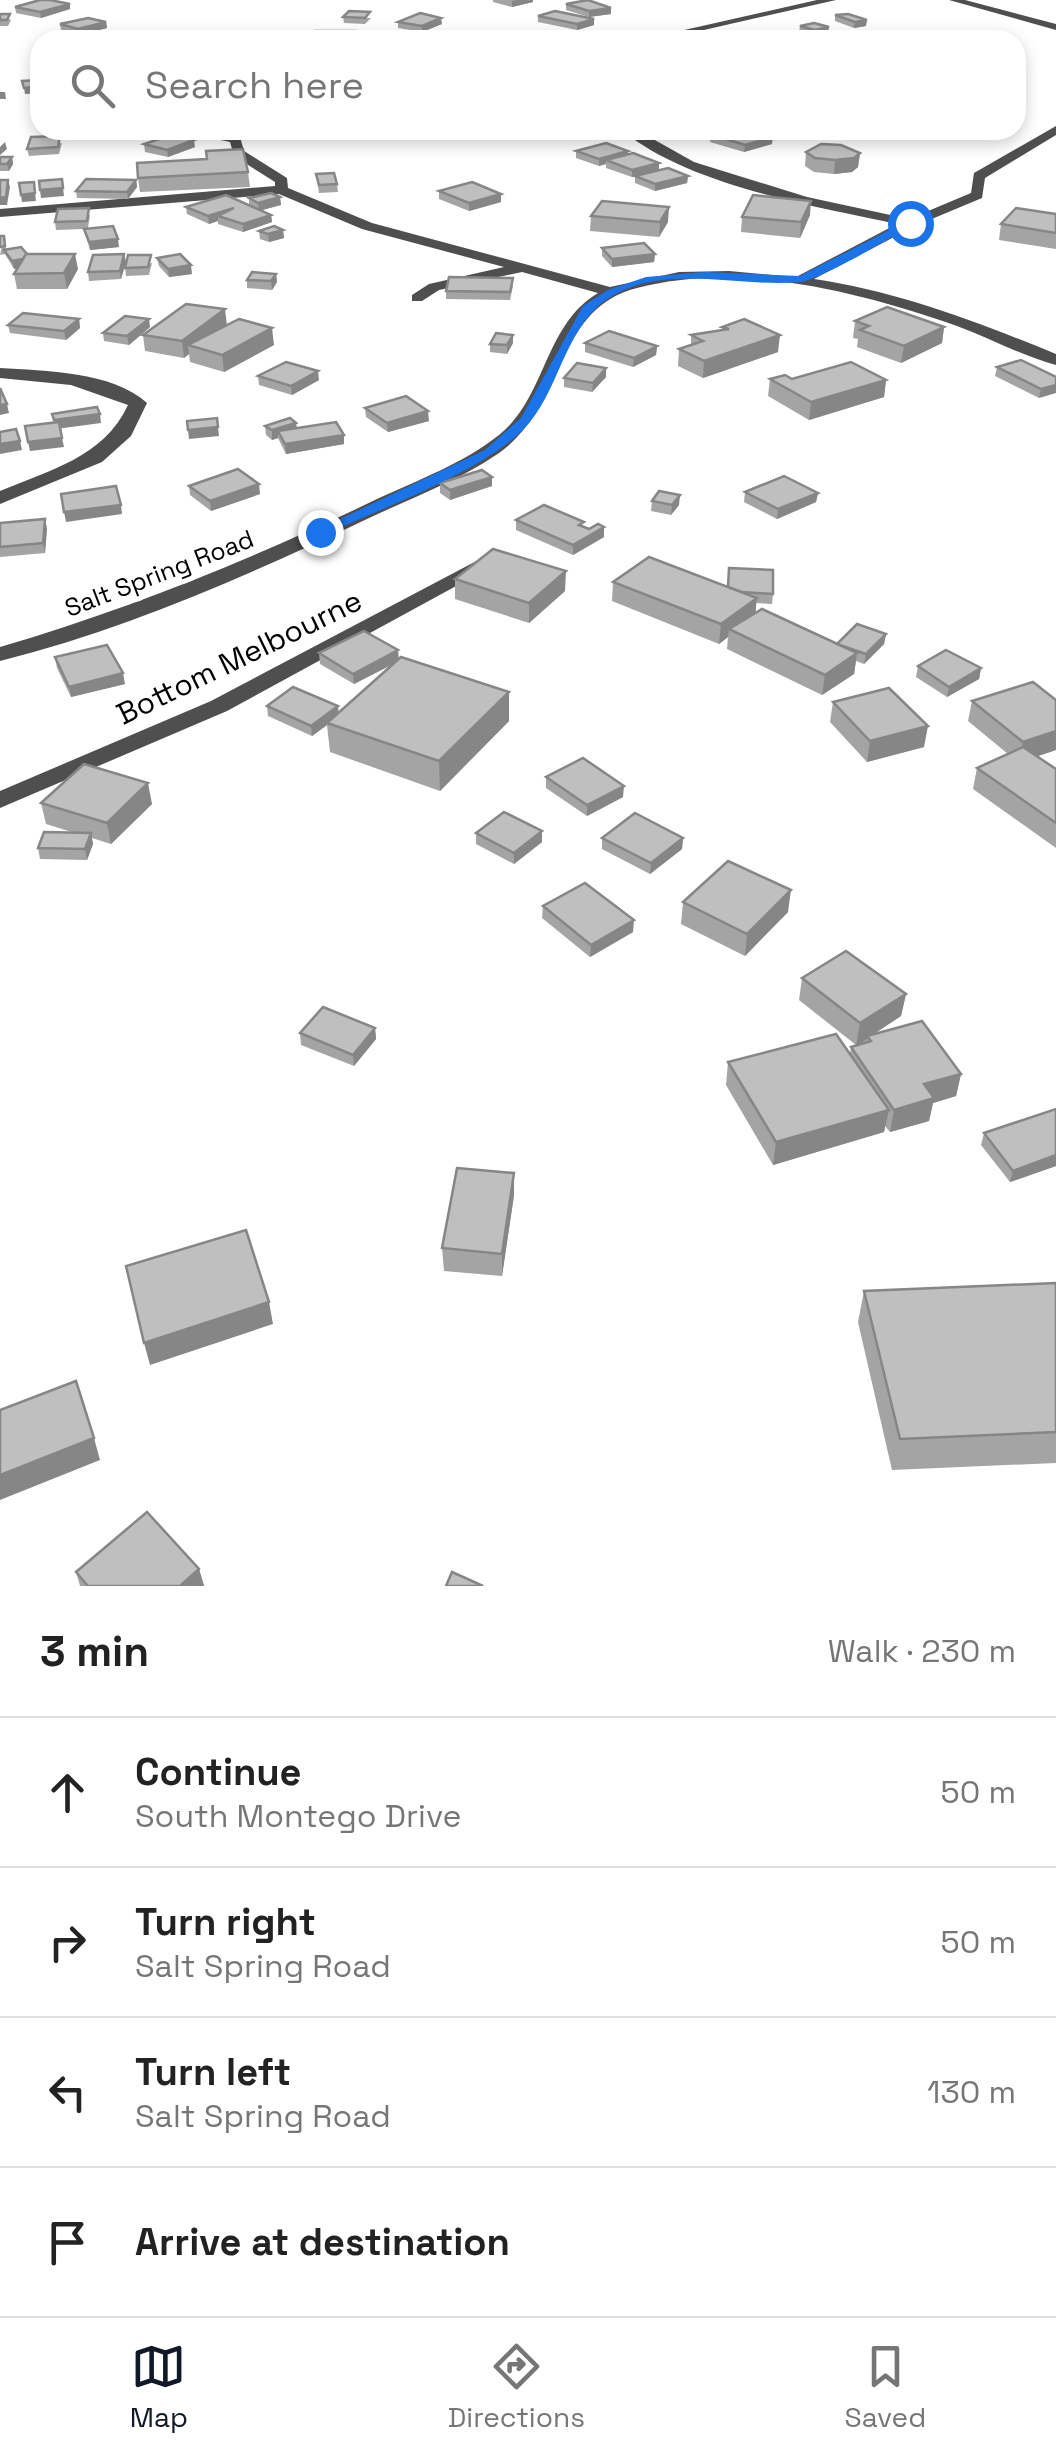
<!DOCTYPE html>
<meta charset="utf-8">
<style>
body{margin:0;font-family:"Space Grotesk",sans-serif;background:#f6f6f6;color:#222}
.stop{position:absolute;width:30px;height:30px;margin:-22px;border:8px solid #1a73e8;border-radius:50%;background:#fff}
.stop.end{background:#1a73e8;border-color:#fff;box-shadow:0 2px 10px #0008}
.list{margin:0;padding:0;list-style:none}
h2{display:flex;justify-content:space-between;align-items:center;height:130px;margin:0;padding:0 40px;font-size:42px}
h2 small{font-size:32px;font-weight:400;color:#767676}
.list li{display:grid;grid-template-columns:65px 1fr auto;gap:30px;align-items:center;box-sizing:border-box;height:150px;padding:0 40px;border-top:2px solid #e0e0e0}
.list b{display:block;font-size:38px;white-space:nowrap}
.list p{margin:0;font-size:32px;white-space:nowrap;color:#767676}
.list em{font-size:32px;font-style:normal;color:#767676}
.icon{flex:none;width:55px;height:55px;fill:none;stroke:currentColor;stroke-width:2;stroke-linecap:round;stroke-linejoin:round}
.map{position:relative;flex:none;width:1056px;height:1586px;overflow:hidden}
.search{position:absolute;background:#fff;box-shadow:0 5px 15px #0003;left:30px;right:30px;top:30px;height:110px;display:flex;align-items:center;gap:25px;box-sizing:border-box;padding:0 35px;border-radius:30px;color:#767676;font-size:38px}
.sheet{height:730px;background:#fff}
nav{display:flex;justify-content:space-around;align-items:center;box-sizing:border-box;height:140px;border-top:2px solid #e0e0e0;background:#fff;font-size:28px;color:#767676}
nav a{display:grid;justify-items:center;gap:5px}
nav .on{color:#111827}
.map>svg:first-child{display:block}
</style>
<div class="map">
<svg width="1056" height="1586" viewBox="0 0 1056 1586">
<rect width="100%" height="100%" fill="#fff"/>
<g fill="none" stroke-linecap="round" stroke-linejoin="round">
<g fill="#4f4f4f" fill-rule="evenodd">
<path d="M817,0H836L660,40H640Z"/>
<path d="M949,0H965L1056,24V30Z"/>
<path d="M1056,126V135L985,178L982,198L915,226L814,279C897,291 978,322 1056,354V365C1022,356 990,338 957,326C860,292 740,261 637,288C553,309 566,409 496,455C458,481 409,499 367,519C249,575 127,629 0,661V647C130,609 255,558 377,499C418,480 464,463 499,435C546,398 544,325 598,293L522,272L439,290L422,301H412V295L429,284L504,267L362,229L279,194L0,217V209L275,186V182L234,156L230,142L177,131L225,130L240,137L244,151L287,178L288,188L372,223L610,287L679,272L729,271L796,277L897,224C814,206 687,185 622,130H637L694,162L807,197L909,219L971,193L974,173Z"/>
<path d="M0,368C45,371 112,371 147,403L131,436L102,462L0,504V491C50,470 104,457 128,405L71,385L0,378Z"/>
<path d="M484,557L491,559L494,563L491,567L227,711L0,808V791L211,701Z"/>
</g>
</g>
<g fill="#a4a4a4">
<path d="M493,0H533V2L512,7L493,2Z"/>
<path d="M70,4V9L41,18L16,13L15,7Z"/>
<path d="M566,4L611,14L589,17L566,10Z"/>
<path d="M0,14L11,20L8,26H0Z"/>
<path d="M835,15L866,26L854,28L835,21Z"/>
<path d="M538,16L594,25L577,30L538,22Z"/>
<path d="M343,17L371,18L365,24L344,23Z"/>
<path d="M106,22L107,28L79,35L61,30L60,24Z"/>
<path d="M398,22L442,24L422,32L398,28Z"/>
<path d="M800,26L828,33L814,37L799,32Z"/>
<path d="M107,130H165V133L146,140Z"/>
<path d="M424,130H460V132L424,133Z"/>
<path d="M710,134L772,144L744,152L710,142Z"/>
<path d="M62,143L59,154L29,156L27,149Z"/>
<path d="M144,144L195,147L168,157L145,152Z"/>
<path d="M576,151H628V154L659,170L688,176L687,183L655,191L635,183V177H632L606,168V164L599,166L576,158Z"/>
<path d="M806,152L860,153L858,167L852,172L834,174L814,172L805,166Z"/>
<path d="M0,157H12L13,164L9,171H0Z"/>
<path d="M248,172L250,187L140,192L138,178Z"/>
<path d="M316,174L337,184L338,192L319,193Z"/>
<path d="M136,180L137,187L128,199L77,198L76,191Z"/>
<path d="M439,191L501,194V202L469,211L439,199Z"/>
<path d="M280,197L281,205L261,210L271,215L272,222L243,232L218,224V221L209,224L187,214L186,207L249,205V198Z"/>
<path d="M1056,214V249L999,240L1001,224Z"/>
<path d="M90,215L88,228L119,247L90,250L84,229L56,230L55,222Z"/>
<path d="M810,215L800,238L741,232L742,217Z"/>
<path d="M591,216L668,222L659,237L590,231Z"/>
<path d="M283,230L284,238L269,242L260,239L259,231Z"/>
<path d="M4,236L6,249L78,269L67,289H17L14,274L18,268L14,269L5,254L0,255Z"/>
<path d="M602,248L655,254L654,262L612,267L602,256Z"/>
<path d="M124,254L126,262L121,279L89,281L88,272Z"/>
<path d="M157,258L192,274L169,277L159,266Z"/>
<path d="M152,263L149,275L126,276L125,268Z"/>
<path d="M276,274L277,282L272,290L247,288V280Z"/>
<path d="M513,286L510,300L446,299V291Z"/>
<path d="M79,319L80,328L66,340L10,333L8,325Z"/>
<path d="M855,321L944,327L942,343L901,363L857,347L858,339L853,338Z"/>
<path d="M226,325L274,345L224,372L190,362L189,354L184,358L145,351L143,335Z"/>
<path d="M150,327L129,345L104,341L103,333Z"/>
<path d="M722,327L778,352L703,378L678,366L679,349L691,345V335L722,331Z"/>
<path d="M513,335V343L507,354L490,352V344Z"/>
<path d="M585,343L657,346L656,355L633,367L585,352Z"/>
<path d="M997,367L1056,377L1039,398L995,376Z"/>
<path d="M606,368V377L592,392L564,387V378Z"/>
<path d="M258,376L319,380L292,395L259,385Z"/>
<path d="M770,379H792L886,380L884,397L809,420L768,396Z"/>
<path d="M365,408L429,421L388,432L366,417Z"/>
<path d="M296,423L297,428L344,435V444L286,454L278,438L272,440L266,435L265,426Z"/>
<path d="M440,483L492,486L450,500L440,493Z"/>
<path d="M189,486L260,494L211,511L190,495Z"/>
<path d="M745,492L818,493L816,502L777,519L744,502Z"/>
<path d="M652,501L679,505L671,515L651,511Z"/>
<path d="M516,520L584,527L589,529L604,527V537L573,555L516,530Z"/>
<path d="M0,523L47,528L45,553L0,557Z"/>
<path d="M455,579L565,591L529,623L455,599Z"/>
<path d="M613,582L728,587L773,594L772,604L756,603L755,614L837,644L886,634L884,644L864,664L856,661L854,674L822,695L727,649L728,637L719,644L612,601Z"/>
<path d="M319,653L399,660L509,692V721L440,791L330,752L327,725L312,736L268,716L267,706L339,713L395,663L354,684L320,664Z"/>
<path d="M55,657L125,684L71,697L57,668Z"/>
<path d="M918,666L981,668L979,679L947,697L916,677Z"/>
<path d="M1056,700V750L1037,756L1056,769V848L973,789L977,768L1008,754L968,721L972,701Z"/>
<path d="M833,702L924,747L867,762L830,722Z"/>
<path d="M546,777L623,797L587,816L546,788Z"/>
<path d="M41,803L152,804L111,844L92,838L93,844L87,860L40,859L38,848L75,833L46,824Z"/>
<path d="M476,833L542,842L514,864L476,844Z"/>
<path d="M602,838H683L682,849L650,874L602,849Z"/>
<path d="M683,902L788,912L745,956L681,924Z"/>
<path d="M543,906L633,932L590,957L542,918Z"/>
<path d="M802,978L906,994L901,1016L874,1034L961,1074L956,1096L933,1103L929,1121L890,1132L885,1126L884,1132L773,1165L726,1085L728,1062L850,1053L851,1047L856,1045L799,1000Z"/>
<path d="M375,1028L376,1039L354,1066L301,1045L300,1033Z"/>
<path d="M1056,1109V1166L1010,1182L981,1145L984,1133Z"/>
<path d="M514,1173V1195L502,1276L444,1271L442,1248Z"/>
<path d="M1056,1283V1463L892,1470L858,1322L864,1291Z"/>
<path d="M199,1569L204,1586H80L76,1572Z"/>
</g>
<g fill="#868686">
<path d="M517,0H533V2L512,7V1Z"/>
<path d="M70,4V9L41,18L40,12Z"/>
<path d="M611,8V14L589,17V11Z"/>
<path d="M441,18L442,24L422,32V26Z"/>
<path d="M594,19V25L577,30V24Z"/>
<path d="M867,20L866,26L854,28L855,22Z"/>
<path d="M106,22L107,28L79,35L78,29Z"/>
<path d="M829,27L828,33L814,37L815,30Z"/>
<path d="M40,86V93L25,94L24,88Z"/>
<path d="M0,92H5L6,99H0Z"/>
<path d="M153,130H165V133L146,140L145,133Z"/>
<path d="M773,137L772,144L744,152L745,145Z"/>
<path d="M194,140L195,147L168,157L167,150Z"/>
<path d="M5,142L7,149L0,155V147Z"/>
<path d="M628,151V158L606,160V164L599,166V159Z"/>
<path d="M860,153L858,167L852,172L834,174L835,160Z"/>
<path d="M12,157L13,164L9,171L7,164Z"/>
<path d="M659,163V170L632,177V170Z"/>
<path d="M688,176L687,183L655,191V184Z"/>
<path d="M8,180L10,187L7,205H0V198Z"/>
<path d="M136,180L137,187L128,199L127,192Z"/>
<path d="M34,182L36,201L22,202L21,195Z"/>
<path d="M63,188L64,196L41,198L40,190Z"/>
<path d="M501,194V202L469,211V203Z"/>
<path d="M280,197L281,205L259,211L258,203Z"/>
<path d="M811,201L810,215L800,238L801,222Z"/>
<path d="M669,207L668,222L659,237L660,222Z"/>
<path d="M234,208L218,216V221L209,224L208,216Z"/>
<path d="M271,215L272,222L243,232V224Z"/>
<path d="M283,230L284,238L269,242L268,234Z"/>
<path d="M118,239L119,247L90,250L89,242Z"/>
<path d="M75,254L78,269L67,289L64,273Z"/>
<path d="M124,254L126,262L121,279L120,271Z"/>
<path d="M655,254L654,262L612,267V259Z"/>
<path d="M30,258L31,266L14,269L12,261Z"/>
<path d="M191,265L192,274L169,277L168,269Z"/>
<path d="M276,274L277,282L272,290L271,281Z"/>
<path d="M225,309L227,326L188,345L189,354L184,358L182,341Z"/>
<path d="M79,319L80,328L66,340L64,331Z"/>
<path d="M149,319L150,327L129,345L127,336Z"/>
<path d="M944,327L942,343L901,363L904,346Z"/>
<path d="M272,328L274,345L224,372L222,355Z"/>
<path d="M513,335V343L507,354V345Z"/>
<path d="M780,335L778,352L703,378L704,361Z"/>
<path d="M657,346L656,355L633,367L634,358Z"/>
<path d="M606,368V377L592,392L593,383Z"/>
<path d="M318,371L319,380L292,395L291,386Z"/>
<path d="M886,380L884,397L809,420L811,402Z"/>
<path d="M1056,385V393L1039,398L1041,389Z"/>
<path d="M7,404L9,413L0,415V405Z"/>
<path d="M428,411L429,421L388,432L387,423Z"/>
<path d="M100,414L101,423L56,429L54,420Z"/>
<path d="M296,423L297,433L278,431V438L272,440V430Z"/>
<path d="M218,427L219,436L189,439L188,430Z"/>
<path d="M344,435V444L286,454L285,444Z"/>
<path d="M62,438L64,447L30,451L28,442Z"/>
<path d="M20,441L22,450L0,454V444Z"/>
<path d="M492,477V486L450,500V490Z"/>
<path d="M259,484L260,494L211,511L210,501Z"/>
<path d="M818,493L816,502L777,519L778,509Z"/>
<path d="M680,495L679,505L671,515L672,505Z"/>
<path d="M121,505L122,514L66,522L64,512Z"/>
<path d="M45,519L47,528L45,553L43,543Z"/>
<path d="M604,527V537L573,555V545Z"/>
<path d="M566,571L565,591L529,623V603Z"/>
<path d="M757,598L755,617L729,629L728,637L719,644L721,624Z"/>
<path d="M886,634L884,644L864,664L866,654Z"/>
<path d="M398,650L399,661L354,684L353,674Z"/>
<path d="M857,653L854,674L822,695L825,675Z"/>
<path d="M981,668L979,679L947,697L949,687Z"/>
<path d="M123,673L125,684L71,697L69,687Z"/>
<path d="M509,692V721L440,791L439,761Z"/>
<path d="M338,706L339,716L327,723V725L312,736L311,726Z"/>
<path d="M928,726L924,747L867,762L870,741Z"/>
<path d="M1056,731V750L1018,763L1023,742Z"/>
<path d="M148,783L152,804L111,844L107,823Z"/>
<path d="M624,786L623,797L587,816V805Z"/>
<path d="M542,831V842L514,864V853Z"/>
<path d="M91,833L93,844L87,860L85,849Z"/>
<path d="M683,838L682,849L650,874L651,863Z"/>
<path d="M791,890L788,912L745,956L747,934Z"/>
<path d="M634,920L633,932L590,957L591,945Z"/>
<path d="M906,994L901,1016L869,1037L867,1036V1039L856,1046L860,1023Z"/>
<path d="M375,1028L376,1039L354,1066L353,1055Z"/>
<path d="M961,1074L956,1096L933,1103L929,1121L890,1132L894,1110L924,1084Z"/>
<path d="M889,1110L884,1132L773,1165L776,1142Z"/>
<path d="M1056,1155V1166L1010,1182L1013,1171Z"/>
<path d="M514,1173V1195L502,1276V1254Z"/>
<path d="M269,1302L273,1324L150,1365L144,1343Z"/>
<path d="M94,1438L100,1460L0,1500V1475Z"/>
<path d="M199,1569L204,1586H180Z"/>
</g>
<g fill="#bfbfbf" stroke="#868686" stroke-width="2.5">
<path d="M40,0H50L70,4L40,12L15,7Z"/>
<path d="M588,0L611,8L589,11L566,4Z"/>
<path d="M349,11L370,12L365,18L343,17Z"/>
<path d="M555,11L594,19L577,24L538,16Z"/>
<path d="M420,13L441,18L422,26L398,22Z"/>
<path d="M0,14H10L7,20H0Z"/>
<path d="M848,14L867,20L855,22L835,15Z"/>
<path d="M88,18L106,22L78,29L60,24Z"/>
<path d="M814,23L829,27L815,30L800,26Z"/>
<path d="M315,31H355L350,40H309Z"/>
<path d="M211,35L210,40H172L173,36Z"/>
<path d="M40,80V86L24,88L22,81Z"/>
<path d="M725,130H750L773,137L745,145L710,134Z"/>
<path d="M171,135L194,140L167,150L144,144Z"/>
<path d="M60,136L58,147L27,149L31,137Z"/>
<path d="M606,143L628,151L599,159L576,151Z"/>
<path d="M821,144L841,145L860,153L854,158L835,160L815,158L806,152Z"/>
<path d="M243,149L248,172L138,178L137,163L207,159L206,151Z"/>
<path d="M633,153L659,163L632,170L606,160Z"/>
<path d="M0,157H12L7,164H0Z"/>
<path d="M668,168L688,176L655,184L635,176Z"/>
<path d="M334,173L337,184L319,185L316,174Z"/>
<path d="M62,179L63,188L40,190L39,181Z"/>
<path d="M86,179L136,180L127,192L76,191Z"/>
<path d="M0,180H8L6,197L0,198Z"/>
<path d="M34,182L35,193L21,195L19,183Z"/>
<path d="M472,182L501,194L469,203L439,191Z"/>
<path d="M271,193L280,197L258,203L249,198Z"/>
<path d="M226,195L271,215L243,224L218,216L234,208L208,216L186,207Z"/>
<path d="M753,195L811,201L801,222L742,217Z"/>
<path d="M602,201L669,207L660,222L591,216Z"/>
<path d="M89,208L87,221L55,222L58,209Z"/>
<path d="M1016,208L1056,214V233L1001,224Z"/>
<path d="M113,226L118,239L89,242L84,229Z"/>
<path d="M274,226L283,230L268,234L259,231Z"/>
<path d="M0,236H4L5,246L0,247Z"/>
<path d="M644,243L655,254L612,259L602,248Z"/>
<path d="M21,247L27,254L23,259L12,261L4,250Z"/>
<path d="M26,254H75L64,273L14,274Z"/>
<path d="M124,254L120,271L88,272L93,255Z"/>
<path d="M180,254L191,265L168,269L157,258Z"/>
<path d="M128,255H151L148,267L125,268Z"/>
<path d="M252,272L276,274L271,281L247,280Z"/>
<path d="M449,277L513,278L510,292L446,291Z"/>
<path d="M186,304L225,309L182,341L143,335Z"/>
<path d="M887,307L944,327L904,346L860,330L869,326L855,321Z"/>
<path d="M23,313L79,319L64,331L8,325Z"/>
<path d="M125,316L149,319L127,336L103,333Z"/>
<path d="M239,319L272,328L222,355L188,345Z"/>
<path d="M744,319L780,335L704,361L679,349L703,341L691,335L729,329L722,327Z"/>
<path d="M609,331L657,346L634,358L585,343Z"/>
<path d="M496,333L513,335L507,345L490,344Z"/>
<path d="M1021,360L1056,377V385L1041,389L997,367Z"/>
<path d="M286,362L318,371L291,386L258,376Z"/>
<path d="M851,362L886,380L811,402L770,379L785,375L792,379Z"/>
<path d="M577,363L606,368L593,383L564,378Z"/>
<path d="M0,388L7,404L0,405Z"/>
<path d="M406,396L428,411L387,423L365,408Z"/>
<path d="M97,407L100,414L54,420L52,414Z"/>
<path d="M217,418L218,427L188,430L187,421Z"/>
<path d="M290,418L296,423L272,430L265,426Z"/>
<path d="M59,422L62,438L28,442L25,426Z"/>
<path d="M336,422L344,435L285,444L278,431Z"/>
<path d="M16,429L20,441L0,444V432Z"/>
<path d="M238,469L259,484L210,501L189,486Z"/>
<path d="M482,470L492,477L450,490L440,483Z"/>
<path d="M784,476L818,493L778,509L745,492Z"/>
<path d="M116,486L121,505L64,512L61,494Z"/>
<path d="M659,491L680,495L672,505L652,501Z"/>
<path d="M544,505L584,522L579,525L589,529L598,524L604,527L573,545L516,520Z"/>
<path d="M45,519L43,543L0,547V523Z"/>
<path d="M493,549L566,571L529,603L455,579Z"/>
<path d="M649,557L757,598L721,624L613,582Z"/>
<path d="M729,568L773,570V594L742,592L728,587Z"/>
<path d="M762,609L857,653L825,675L729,629Z"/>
<path d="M857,624L886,634L866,654L837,644Z"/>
<path d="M364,631L398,650L353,674L319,653Z"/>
<path d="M107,645L123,673L69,687L55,657Z"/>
<path d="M946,650L981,668L949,687L918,666Z"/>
<path d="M401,657L509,692L439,761L327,723Z"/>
<path d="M1033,682L1056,700V731L1023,742L972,701Z"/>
<path d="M293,687L338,706L311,726L267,706Z"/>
<path d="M889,688L928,726L870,741L833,702Z"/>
<path d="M1023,747L1056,769V823L977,768Z"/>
<path d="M583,758L624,786L587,805L546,777Z"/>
<path d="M84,764L148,783L107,823L41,803Z"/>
<path d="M504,812L542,831L514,853L476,833Z"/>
<path d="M635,813L683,838L651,863L602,838Z"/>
<path d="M44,832L91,833L85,849L38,848Z"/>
<path d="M728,861L791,890L747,934L683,902Z"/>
<path d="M585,883L634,920L591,945L543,906Z"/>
<path d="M846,951L906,994L860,1023L802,978Z"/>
<path d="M323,1007L375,1028L353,1055L300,1033Z"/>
<path d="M922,1021L961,1074L924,1084L934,1098L894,1110L851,1047L871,1041L867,1036Z"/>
<path d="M836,1034L889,1110L776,1142L728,1062Z"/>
<path d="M1056,1109V1155L1013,1171L984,1133Z"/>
<path d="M457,1168L514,1173L502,1254L442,1248Z"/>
<path d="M246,1230L269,1302L144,1343L126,1266Z"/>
<path d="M1056,1283V1432L900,1439L864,1291Z"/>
<path d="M76,1381L94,1438L0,1475V1410Z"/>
<path d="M147,1512L199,1569L180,1586H88L76,1572Z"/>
<path d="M452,1572L483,1586H446Z"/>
</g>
<path fill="#1a73e8" d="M907,221L914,223C898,235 817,281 800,282C738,288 669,263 612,296C567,322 561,384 530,422C492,469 381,508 324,535L313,532L485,450L521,418L583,306L608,290L646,277L705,272L800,276Z"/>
<g text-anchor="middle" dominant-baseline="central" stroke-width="10" stroke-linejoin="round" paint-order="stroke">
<g font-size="25" fill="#000" stroke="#fff">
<text transform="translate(159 573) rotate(-21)">Salt Spring Road</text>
</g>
<g font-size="30" fill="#000" stroke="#fff">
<text transform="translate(239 657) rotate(-26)">Bottom Melbourne</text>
</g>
</g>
</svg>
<div class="stop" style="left:910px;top:223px"></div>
<div class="stop end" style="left:320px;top:532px"></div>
<div class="search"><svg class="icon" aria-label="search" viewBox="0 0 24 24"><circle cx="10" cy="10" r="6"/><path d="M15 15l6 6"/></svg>Search here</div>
</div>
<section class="sheet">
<h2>3 min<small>Walk · 230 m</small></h2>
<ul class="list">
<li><svg class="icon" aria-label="ahead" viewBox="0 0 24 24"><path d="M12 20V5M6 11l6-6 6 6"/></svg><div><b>Continue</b><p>South Montego Drive</p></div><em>50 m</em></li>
<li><svg class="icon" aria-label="right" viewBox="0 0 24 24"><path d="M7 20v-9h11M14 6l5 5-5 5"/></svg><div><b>Turn right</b><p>Salt Spring Road</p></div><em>50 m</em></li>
<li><svg class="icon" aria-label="left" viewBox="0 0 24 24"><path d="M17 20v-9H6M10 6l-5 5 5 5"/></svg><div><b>Turn left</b><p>Salt Spring Road</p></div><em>130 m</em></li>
<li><svg class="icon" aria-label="arrive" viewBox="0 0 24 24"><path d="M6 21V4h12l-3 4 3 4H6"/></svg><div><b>Arrive at destination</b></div></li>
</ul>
</section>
<nav>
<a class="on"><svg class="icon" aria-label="map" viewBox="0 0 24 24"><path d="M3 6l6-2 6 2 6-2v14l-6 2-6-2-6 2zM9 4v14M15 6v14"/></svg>Map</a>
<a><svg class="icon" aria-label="directions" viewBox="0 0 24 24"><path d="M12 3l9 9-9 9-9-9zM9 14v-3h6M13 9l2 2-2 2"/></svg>Directions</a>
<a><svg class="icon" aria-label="saved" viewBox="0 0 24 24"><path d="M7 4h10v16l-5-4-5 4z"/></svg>Saved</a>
</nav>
